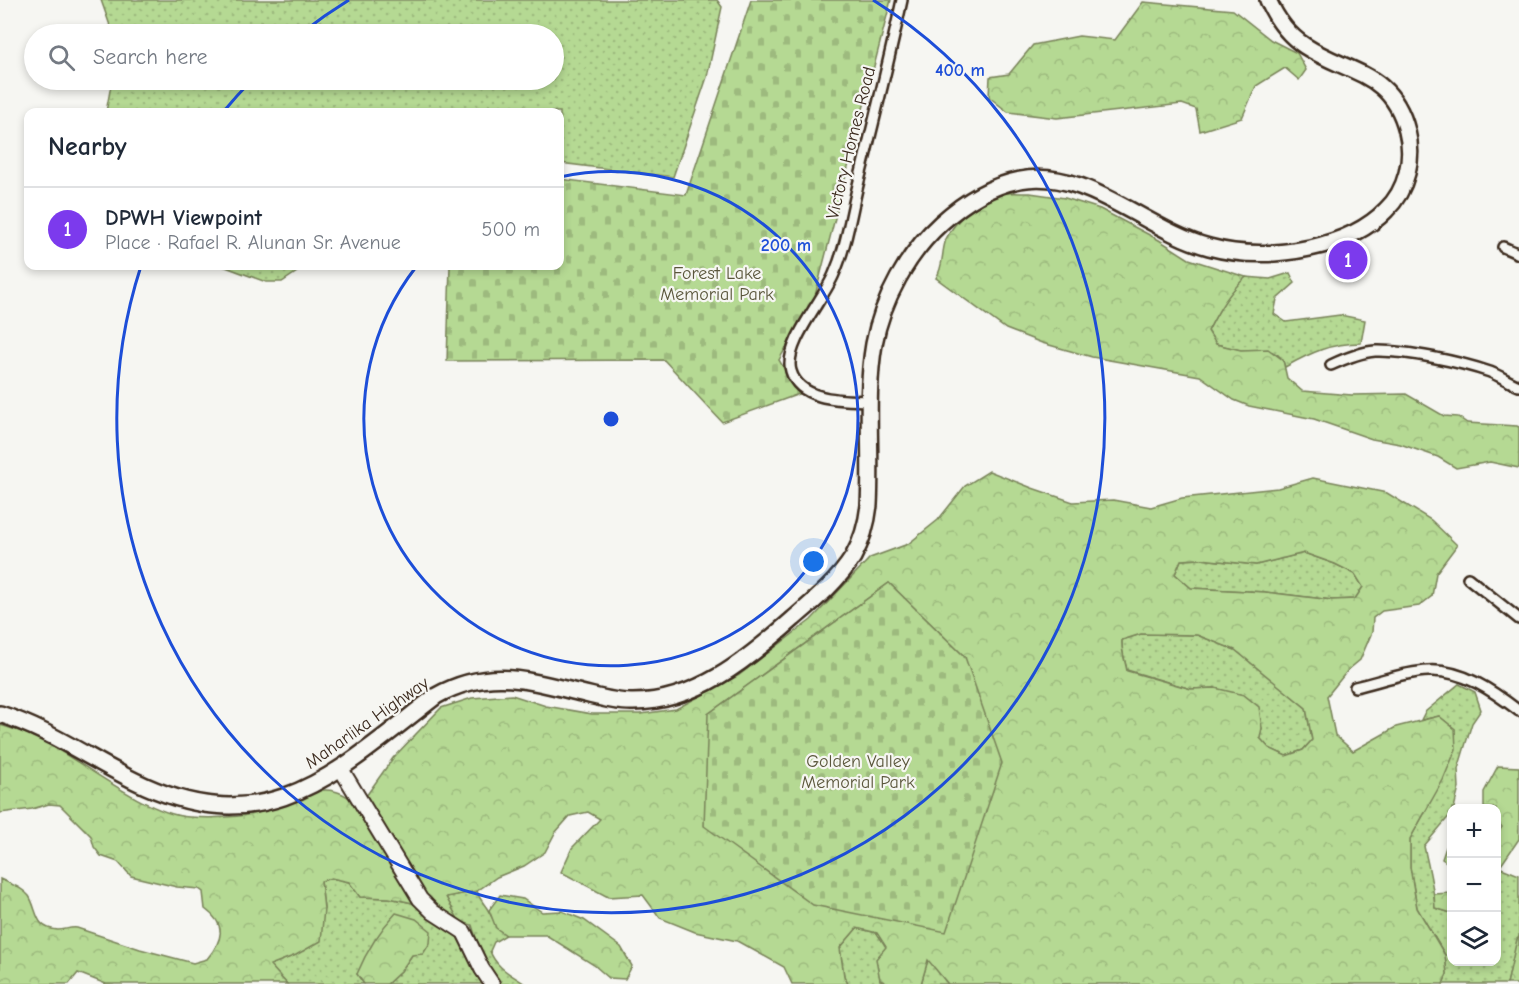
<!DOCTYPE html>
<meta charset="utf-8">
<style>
body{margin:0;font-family:"Comic Neue",sans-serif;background:#f2f2f3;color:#1f2937}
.controls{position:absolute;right:18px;bottom:18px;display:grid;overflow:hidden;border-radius:12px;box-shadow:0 3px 9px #0003}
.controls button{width:54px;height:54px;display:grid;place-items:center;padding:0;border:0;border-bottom:2px solid #e0e1e3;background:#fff;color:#1f2937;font:30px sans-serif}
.you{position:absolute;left:814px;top:562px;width:21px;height:21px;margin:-15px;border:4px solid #fff;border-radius:50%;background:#1a73e8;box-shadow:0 0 0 9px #1a73e833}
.badge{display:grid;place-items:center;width:39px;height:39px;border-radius:50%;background:#7c3aed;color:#fff;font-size:20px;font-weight:700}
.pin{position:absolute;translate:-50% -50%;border:3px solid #fff;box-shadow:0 2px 6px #0006}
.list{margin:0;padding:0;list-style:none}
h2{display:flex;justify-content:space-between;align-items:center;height:78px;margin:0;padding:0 24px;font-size:26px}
h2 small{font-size:20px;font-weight:400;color:#747a83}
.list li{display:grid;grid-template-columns:39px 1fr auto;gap:18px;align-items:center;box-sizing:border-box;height:84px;padding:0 24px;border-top:2px solid #e0e1e3}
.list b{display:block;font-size:22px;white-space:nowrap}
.list p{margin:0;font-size:20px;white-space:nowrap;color:#747a83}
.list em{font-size:20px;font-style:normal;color:#747a83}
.icon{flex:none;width:33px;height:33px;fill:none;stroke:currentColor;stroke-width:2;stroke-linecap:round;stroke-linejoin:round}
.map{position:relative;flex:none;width:1519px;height:984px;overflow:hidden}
.search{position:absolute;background:#fff;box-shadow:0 3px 9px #0003;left:24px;top:24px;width:540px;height:66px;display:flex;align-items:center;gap:15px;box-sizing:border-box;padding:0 21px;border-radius:33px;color:#747a83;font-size:22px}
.panel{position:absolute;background:#fff;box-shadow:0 3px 9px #0003;left:24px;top:108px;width:540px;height:162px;border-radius:12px}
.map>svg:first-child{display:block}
</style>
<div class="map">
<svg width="1519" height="984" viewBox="0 0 1519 984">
<defs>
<pattern id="grass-dots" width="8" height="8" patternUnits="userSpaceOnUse" patternTransform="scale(1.5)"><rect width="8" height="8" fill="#b5d993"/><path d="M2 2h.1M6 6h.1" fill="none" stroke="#9dba7e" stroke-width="1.8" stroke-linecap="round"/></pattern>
<pattern id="forest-crowns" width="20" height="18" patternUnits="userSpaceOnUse" patternTransform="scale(1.5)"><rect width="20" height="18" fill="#b5d993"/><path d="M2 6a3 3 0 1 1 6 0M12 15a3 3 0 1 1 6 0" fill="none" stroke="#9dba7e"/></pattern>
<pattern id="cemetery-stones" width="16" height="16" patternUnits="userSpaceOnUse" patternTransform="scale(1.5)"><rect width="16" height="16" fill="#b5d993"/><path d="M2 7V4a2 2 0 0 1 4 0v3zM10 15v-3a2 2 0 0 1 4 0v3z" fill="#9dba7e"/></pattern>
</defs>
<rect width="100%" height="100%" fill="#f6f6f2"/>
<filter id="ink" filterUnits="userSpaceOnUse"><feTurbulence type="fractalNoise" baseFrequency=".0167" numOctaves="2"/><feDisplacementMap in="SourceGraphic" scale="12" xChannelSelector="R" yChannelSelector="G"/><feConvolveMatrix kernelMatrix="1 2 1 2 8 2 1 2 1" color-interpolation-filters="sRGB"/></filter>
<g filter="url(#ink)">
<g fill="url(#grass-dots)" stroke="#788258" stroke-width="1.5">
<path d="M101,0H717L722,7L707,77L673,177L560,163V112H106L112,80H554V34H113Z"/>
<path d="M223,266H290L297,272L282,282H266Z"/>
<path d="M1290,273L1295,283L1277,299L1274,314L1286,322L1340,315L1365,320L1361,343C1331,343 1310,353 1285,367C1279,344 1257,352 1240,350C1232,348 1223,346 1216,344L1208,331C1219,310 1228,292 1246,277L1270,279Z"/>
<path d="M1304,553L1335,564L1355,574L1363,587L1355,599L1332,600L1265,592L1191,588L1175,574L1181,560L1201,559L1256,565Z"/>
<path d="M1141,634L1197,635L1236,650L1306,708L1312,740L1303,750L1286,756L1269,748L1260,738L1262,728L1215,688L1191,689L1127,670C1125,660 1121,650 1122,640Z"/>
<path d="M1459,684L1475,692L1481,710L1472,723L1458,769L1459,788L1454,808H1452L1451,814L1424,846C1428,866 1434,887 1435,908L1451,913L1452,962H1496L1497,871L1499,867L1519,875V937L1507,984H1443L1447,974L1445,955L1417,908L1410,867V839L1428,807L1455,729L1439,716L1421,720L1425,712Z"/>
<path d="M331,878L349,882L360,897L389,898L413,903L427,915L452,930L462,943L484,984H387L401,971L412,955L430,942L357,974L364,984H287L269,965L296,955L324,909L321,881Z"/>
<path d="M477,891C480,902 485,903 489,912C495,922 496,928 506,935L494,942L490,951C496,968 512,975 525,984H501L483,961L472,925L459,921L446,897Z"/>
<path d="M857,928L877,933L887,947L880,980L889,984H848L844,976L840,948Z"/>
<path d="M928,959L948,984H921Z"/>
</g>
<g fill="url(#forest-crowns)" stroke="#788258" stroke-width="1.5" fill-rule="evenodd">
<path d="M1143,2L1233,10L1271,40L1297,53L1306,70L1299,80L1285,68L1256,86L1242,118L1200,131L1196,109L1182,104L1057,118L1008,112L989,97L990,77L1009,74L1033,45L1079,36L1115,40Z"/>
<path d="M1030,193L1065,198L1100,209L1159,240L1189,259L1246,277C1229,292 1219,309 1208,331L1216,344L1241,350L1268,349L1283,360L1287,378L1302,391L1352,395L1406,394L1444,416L1458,417L1467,423L1517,426L1519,427V468L1490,462L1456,468L1438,457L1400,444L1372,439L1314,419L1249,406L1234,400L1200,376L1092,357L1042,343L1006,329L936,278C944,266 941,253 946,239C953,223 980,197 997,194C1007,192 1019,193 1030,193Z"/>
<path d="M989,471L1032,488L1073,502L1113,500L1151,507L1182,498L1278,488L1313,478L1387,493L1431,520L1457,545L1436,573L1432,596L1419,606L1382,611L1373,618L1372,632L1360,660L1348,670L1327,696L1335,735L1353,751L1396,727L1439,716L1455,729L1456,749L1443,780L1410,839V867L1417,908L1445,955L1447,974L1443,984H948L928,960L921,984H889L880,980L876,959L886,947L877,933L857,928L840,948L844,976L848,984H792L784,967L737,941L695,932L660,918L643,895L608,897L561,872L572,848L600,819L588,812L570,816L555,833L545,852L524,866L497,877L477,891L446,897L459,921L427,915L413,903L389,898L360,897L349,882L331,878L321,881L324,909L321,941L296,955L270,965L287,984H106L78,973L69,984H0V879C10,884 22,887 29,896C38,910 34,929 58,930C65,930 70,927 77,928L140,949L193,963L207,959C223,940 227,925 205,909L203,892L199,889L177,887L131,876L118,862L101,856L94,847L91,836L60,805L49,804L32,809L0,813V725C16,730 33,735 47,743C84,764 149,815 189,817C220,819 250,817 280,807C294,803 309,791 323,790C338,789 349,796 359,806L393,758L441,708L472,698L512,695L546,706L592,714H641L676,709L739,675L811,620L870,558L908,544L938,520L965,486ZM1304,553L1335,564L1355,574L1363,587L1355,599L1332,600L1265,592L1191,588L1175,574L1181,560L1201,559L1256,565ZM889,583L965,657L708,714ZM1141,634L1197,635L1235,650L1306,708L1312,740L1303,750L1286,756L1269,748L1260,738L1262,728L1259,707L1244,695L1215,688L1191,689L1127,671C1125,660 1121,651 1122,640Z"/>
<path d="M1498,766L1519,767V839L1497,871V834L1502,827L1497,821L1496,808H1484V792Z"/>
<path d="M1451,841V865L1442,859L1446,847Z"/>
<path d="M1451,893V913L1435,908L1434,894Z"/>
<path d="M500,895L523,899L542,912L562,911L584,920L621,947L632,966L625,979L609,978L594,965L546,935H506L496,928L489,910Z"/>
<path d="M396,913L416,919L431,931L430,943L423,954L412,955L401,971L387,984H364L357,974C367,950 378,932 396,913Z"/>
<path d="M1519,937V984H1507L1517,939Z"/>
</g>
<g fill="url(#cemetery-stones)" stroke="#788258" stroke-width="1.5">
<path d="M751,0H891L815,296L779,360L799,394L722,422L664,360L447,361L450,266H560V179L686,195Z"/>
<path d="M889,583L965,657L1002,763L946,932L813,905L704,826L708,714Z"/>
</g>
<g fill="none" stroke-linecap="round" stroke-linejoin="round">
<defs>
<g id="minor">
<path d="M1503,247L1519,254"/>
<path d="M1331,365C1344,359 1360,352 1375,351C1405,350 1461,362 1490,372C1500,376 1509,382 1519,386"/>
<path d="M870,401C845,400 800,402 791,371C783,345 824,299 834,274C847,245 851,212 859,181C874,121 889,61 902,0"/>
<path d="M1468,578L1519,619"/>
<path d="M1355,687C1378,682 1404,672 1428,671C1462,669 1493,691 1519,711"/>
</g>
<path id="secondary" d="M341,769L420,899L433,912L464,932L482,969L492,984"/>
<path id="trunk" d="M0,714C50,730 88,758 135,781C267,846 337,772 436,696C488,667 527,680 581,693C598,697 614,702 631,702C695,703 748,659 793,619C814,601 838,581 853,557C862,541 867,523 869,505C872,452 865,396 874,344C882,300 908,253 941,223C964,202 989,186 1020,180C1087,167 1145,230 1209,247C1242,256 1277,255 1310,248C1337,242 1367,230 1386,210C1407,190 1414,158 1407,131C1392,71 1348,74 1305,46C1288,35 1276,18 1268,0"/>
</defs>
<use href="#minor" stroke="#3b2a1e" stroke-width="14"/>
<use href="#secondary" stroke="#3b2a1e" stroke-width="18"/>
<use href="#trunk" stroke="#3b2a1e" stroke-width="20"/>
<use href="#minor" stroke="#f6f6f2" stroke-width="9"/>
<use href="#secondary" stroke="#f6f6f2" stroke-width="14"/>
<use href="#trunk" stroke="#f6f6f2" stroke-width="15"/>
</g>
</g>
<g fill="none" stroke="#1d4ed8" stroke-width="3">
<path d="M560 177A247 247 0 1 1 416 267"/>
<path d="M224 111A494 494 0 0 1 250 82M303 32A494 494 0 0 1 349 0M873 0A494 494 0 1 1 141 266"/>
</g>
<g text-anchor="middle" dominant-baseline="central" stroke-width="4.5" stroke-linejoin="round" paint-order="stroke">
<g font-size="18" fill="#3b2a1e" stroke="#f6f6f2">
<text transform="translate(851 143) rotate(-76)">Victory Homes Road</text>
<text transform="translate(367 723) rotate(-35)">Maharlika Highway</text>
</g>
<g font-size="18" fill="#5a563b" stroke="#f6f6f2">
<text x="717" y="273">Forest Lake<tspan x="717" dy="21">Memorial Park</tspan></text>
<text x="858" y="761">Golden Valley<tspan x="858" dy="21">Memorial Park</tspan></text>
</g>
</g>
<circle cx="611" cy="419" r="9" fill="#1d4ed8" stroke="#f6f6f2" stroke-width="3"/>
<g font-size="18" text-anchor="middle" font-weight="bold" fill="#1d4ed8" stroke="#f6f6f2" stroke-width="4.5" stroke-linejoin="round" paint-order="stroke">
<text x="960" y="76">400 m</text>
<text x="786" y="251">200 m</text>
</g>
</svg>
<div class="controls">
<button>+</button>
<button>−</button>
<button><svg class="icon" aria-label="layers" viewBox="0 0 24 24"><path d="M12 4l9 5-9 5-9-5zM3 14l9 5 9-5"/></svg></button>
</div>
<div class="you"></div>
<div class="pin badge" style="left:1348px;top:260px">1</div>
<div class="search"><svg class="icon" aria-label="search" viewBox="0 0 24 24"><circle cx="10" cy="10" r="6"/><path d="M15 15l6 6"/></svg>Search here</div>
<section class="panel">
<h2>Nearby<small></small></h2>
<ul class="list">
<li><span class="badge">1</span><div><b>DPWH Viewpoint</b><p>Place · Rafael R. Alunan Sr. Avenue</p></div><em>500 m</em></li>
</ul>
</section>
</div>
